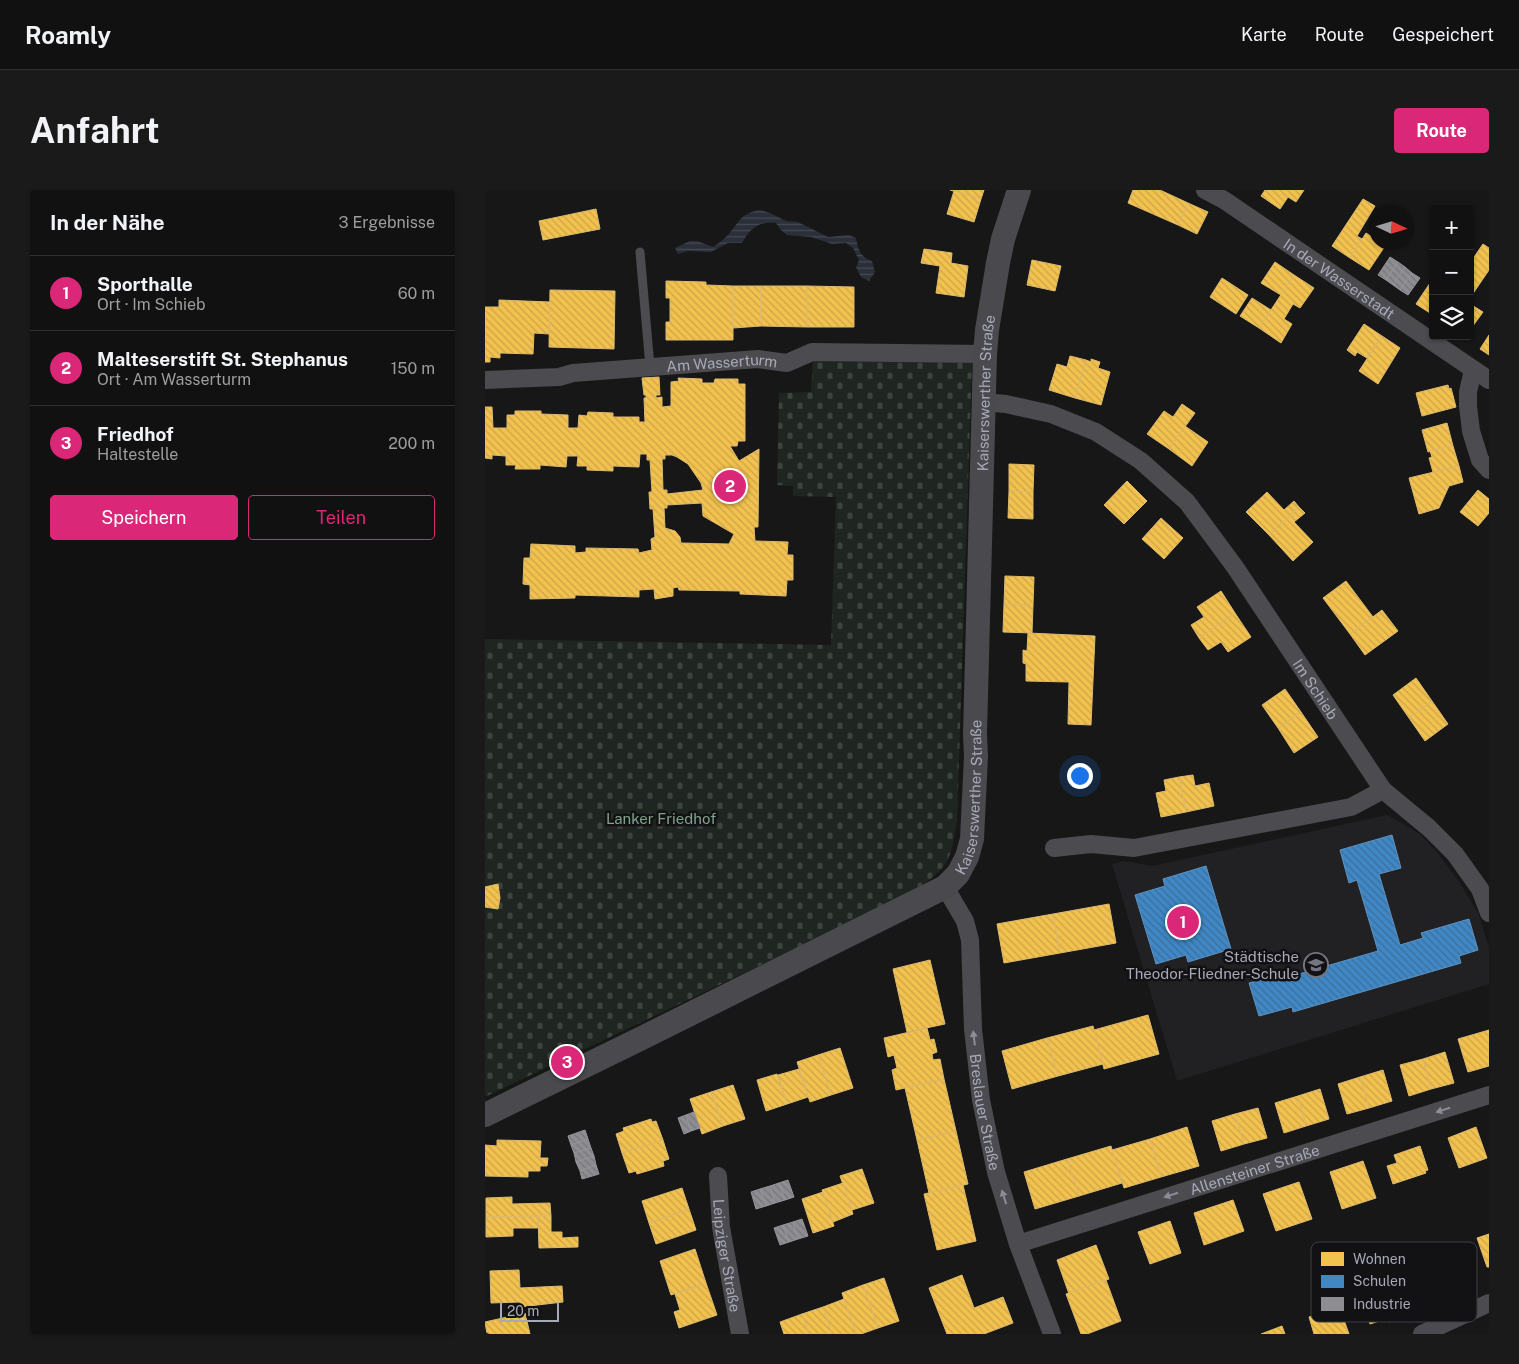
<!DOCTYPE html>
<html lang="de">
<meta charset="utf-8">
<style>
body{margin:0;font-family:"Public Sans",sans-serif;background:#1a1a1a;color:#f1f3f6}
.controls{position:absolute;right:15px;top:15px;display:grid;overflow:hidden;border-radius:5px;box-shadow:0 1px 4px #0004}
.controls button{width:45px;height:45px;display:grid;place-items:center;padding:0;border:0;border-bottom:1px solid #303131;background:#111;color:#f1f3f6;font:25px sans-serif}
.compass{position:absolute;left:884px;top:15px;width:45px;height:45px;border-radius:50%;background:#111;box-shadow:0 1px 4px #0004;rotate:94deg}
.scale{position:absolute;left:15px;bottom:12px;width:59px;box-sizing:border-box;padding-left:5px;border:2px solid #a8a9b8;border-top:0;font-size:14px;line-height:18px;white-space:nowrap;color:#a8a9b8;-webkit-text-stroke:4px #121113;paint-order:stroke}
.you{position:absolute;left:594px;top:585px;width:18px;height:18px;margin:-12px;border:4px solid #fff;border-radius:50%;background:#1a73e8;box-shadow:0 0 0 8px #1a73e833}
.badge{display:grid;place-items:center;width:32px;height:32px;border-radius:50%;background:#db2777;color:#fff;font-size:16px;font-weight:700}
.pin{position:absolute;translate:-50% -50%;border:2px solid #fff;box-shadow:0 1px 5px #0006}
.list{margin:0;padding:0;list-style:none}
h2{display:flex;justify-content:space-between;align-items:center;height:65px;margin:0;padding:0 20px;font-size:21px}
h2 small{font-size:16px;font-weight:400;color:#9c9d9f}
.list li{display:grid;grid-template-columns:32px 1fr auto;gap:15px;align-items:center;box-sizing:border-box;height:75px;padding:0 20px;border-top:1px solid #303131}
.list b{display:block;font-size:19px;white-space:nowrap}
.list p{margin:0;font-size:16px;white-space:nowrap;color:#9c9d9f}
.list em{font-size:16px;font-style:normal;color:#9c9d9f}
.actions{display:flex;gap:10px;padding:15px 20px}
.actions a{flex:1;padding:11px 0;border:1px solid #db2777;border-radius:5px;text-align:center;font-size:18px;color:#db2777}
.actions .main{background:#db2777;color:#fff}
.icon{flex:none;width:28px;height:28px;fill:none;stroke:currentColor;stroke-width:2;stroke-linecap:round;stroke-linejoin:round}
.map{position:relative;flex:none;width:1004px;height:1144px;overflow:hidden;border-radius:5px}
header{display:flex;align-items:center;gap:30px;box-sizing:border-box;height:70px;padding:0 25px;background:#111;border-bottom:1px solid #303131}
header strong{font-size:24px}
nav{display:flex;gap:28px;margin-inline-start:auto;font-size:18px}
.intro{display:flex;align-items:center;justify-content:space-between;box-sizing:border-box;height:120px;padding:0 30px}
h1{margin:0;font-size:35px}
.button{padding:12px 22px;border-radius:5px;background:#db2777;color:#fff;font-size:18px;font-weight:700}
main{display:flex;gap:30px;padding:0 30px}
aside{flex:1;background:#111;border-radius:5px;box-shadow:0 1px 4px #0004}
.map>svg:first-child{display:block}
</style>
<header>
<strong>Roamly</strong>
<nav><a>Karte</a><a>Route</a><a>Gespeichert</a></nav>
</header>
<div class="intro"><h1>Anfahrt</h1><a class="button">Route</a></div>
<main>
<aside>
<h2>In der Nähe<small>3 Ergebnisse</small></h2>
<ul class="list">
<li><span class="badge">1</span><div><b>Sporthalle</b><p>Ort · Im Schieb</p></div><em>60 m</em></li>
<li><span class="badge">2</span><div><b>Malteserstift St. Stephanus</b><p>Ort · Am Wasserturm</p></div><em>150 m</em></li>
<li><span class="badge">3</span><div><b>Friedhof</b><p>Haltestelle</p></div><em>200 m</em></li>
</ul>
<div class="actions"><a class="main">Speichern</a><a>Teilen</a></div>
</aside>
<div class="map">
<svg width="1004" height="1144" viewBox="0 0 1004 1144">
<defs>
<pattern id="cemetery-stones" width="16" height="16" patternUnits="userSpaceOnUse" patternTransform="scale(1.25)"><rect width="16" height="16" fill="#1f2621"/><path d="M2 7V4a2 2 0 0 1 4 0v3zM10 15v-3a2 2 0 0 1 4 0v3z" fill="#3d433f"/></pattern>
<pattern id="water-rules" width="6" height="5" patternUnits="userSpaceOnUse" patternTransform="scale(1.25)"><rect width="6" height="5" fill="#2a2f39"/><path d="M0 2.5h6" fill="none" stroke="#464a54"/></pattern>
<pattern id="homes-back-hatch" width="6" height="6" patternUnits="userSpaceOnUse" patternTransform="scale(1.25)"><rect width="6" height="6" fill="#f2c14e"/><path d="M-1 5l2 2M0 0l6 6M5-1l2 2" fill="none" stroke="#cca549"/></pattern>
<pattern id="schools-back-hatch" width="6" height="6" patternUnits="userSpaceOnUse" patternTransform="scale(1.25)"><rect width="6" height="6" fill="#3f88c5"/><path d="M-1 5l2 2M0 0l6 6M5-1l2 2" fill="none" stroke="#3b6e9a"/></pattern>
<pattern id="industry-back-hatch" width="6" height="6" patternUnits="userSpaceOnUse" patternTransform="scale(1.25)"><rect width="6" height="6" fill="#8d8d92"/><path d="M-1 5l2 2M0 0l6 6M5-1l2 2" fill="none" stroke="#76767b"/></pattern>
</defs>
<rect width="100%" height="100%" fill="#171717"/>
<path fill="#212123" d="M902,625L917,633L935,644L951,661L973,690L993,723L1004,757V794L692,891L627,674L639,671L667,676Z"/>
<path fill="url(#cemetery-stones)" d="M328,169L487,172L472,631C469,646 468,664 459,676C449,689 431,698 418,707L2,906L0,905V449L346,455L351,307L308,306V296L292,295L294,203L326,202Z"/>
<path fill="url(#water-rules)" d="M275,20L285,23L301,31L313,32L343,47L364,45L371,48C373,59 375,67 387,71L390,82L384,91L376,87L371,77L374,70L368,58L361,53L347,54L326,47L302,45L296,40L291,33C273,31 265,39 257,53H243L226,62L203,61L193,64L190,58L205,51H212L228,57C232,54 237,51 241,47C254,34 254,23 275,20Z"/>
<g fill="url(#homes-back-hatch)" stroke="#dcba6e" fill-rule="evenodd">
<path d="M465,0H499L496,9Z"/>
<path d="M648,0H675L703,13L693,35L643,13Z"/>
<path d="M780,0H819L811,12L803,7L795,19L776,6Z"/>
<path d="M469,1L496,9L489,32L462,24Z"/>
<path d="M878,9L890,16L872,46L877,49L865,68L847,56Z"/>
<path d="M703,13L723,22L712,44L693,35Z"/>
<path d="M111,19L115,39L58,50L54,31Z"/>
<path d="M881,43L892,50V52H895L900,56L884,80L865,68Z"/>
<path d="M998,54L1004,58V80L985,108V73Z"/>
<path d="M439,59L467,63L466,73L483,76L479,107L451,103L455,76L436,73Z"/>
<path d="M547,70L576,76L570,101L542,95Z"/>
<path d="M790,72L809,85L796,105L776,93Z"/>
<path d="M809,85L829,98L815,118L808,114L799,129L807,134L796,153L774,138Z"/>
<path d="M737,88L763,105L751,124L725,107Z"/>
<path d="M181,91L221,92V95L248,96V150H181V132H185V108H181Z"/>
<path d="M945,93L948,95V125L931,114Z"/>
<path d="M248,96H276V136L248,138Z"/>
<path d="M276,96H322V137L276,136Z"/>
<path d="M322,96L369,97V137H322Z"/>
<path d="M65,100L130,101L129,159L64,157Z"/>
<path d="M767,108L786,120L774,138L755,126Z"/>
<path d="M14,110L65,112L64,144L49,143L48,164L15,163V168L5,167V172H0V117H14Z"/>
<path d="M985,114L998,122L985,140Z"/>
<path d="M879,134L897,146L882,168L872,162L870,166L862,160Z"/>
<path d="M1004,145V165L995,159Z"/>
<path d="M897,146L915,158L893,194L874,181Z"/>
<path d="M585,166L601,170L590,208L564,200L572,174L582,177Z"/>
<path d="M606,169L615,172L613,178L625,182L616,215L590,208L601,170L606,172Z"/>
<path d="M174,187L175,205H171V208L177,207V217L186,216V192L194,191L193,188L217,189V193H229L230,189H253V194H260V251H253L252,256H245L254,271L274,259L273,337H269L270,351L303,352L302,365H308V390H302L301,406L255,404V401L194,400L193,397L188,398V406L170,409L169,399L154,400V407L90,405V408L45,409V395L38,394L39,368H45L46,354L90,356V363L101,362V358L153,359L154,363L167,360L166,349L170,347L168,319H165L164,302H167L165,270H162V264H155L154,277L128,276V281L102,280V276H92L93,266H82L81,277L55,275V279H30L31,275H21V266L7,265V269L0,268V217H7L8,238H22V225H30V221H56V224L83,225V238H93L94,225L102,226L103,222L128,223V227H154V232H160L159,208H161V205H159L157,188ZM180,265H187L192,267L203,274L216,293L218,300L182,304V300H178L177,269H180ZM217,313L218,326L249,344L244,354L196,353L195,347L190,341L180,338L179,318H182V315Z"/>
<path d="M963,195L964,199L966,198L971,217L937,226L931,203Z"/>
<path d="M697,214L710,223L684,259L662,244L679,221L688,227Z"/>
<path d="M962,233L968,256L943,262L937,240Z"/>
<path d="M700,236L723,252L707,276L684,259Z"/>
<path d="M968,256L974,276L948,282L944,268L947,267L945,261Z"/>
<path d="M524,274L549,275L548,302L524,301Z"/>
<path d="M974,276L978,292L964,296L954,318L934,324L924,288Z"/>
<path d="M642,291L662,311L639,334L619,315Z"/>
<path d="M993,300L1004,309V323L993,336L975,322Z"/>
<path d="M524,301L548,302V329L523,328Z"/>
<path d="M782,302L799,320L809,311L814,317L784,345L761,322Z"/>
<path d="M814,317L820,323L809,332L828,352L808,371L784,345Z"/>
<path d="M676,328L698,348L679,369L657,349Z"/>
<path d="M520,386L549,387L548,415L519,414Z"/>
<path d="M861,391L888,427L865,444L838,408Z"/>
<path d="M736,401L750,423L714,448L706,435L719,427L712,417Z"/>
<path d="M519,414L548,415L547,443L518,442Z"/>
<path d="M897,420L913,441L880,465L865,444Z"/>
<path d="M750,423L766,447L743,462L736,452L723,460L714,448Z"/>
<path d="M543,443L610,446L606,535L583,534L584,492L541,491V474L538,473V460L542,461Z"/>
<path d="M931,488L947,511L924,528L908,505Z"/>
<path d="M800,499L816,522L793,538L777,515Z"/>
<path d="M947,511L963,534L940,551L924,528Z"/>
<path d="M816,522L833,547L809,563L793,538Z"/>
<path d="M708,585L710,596L724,593L729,616L701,622L694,587Z"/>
<path d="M694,587L701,622L676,627L671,603L681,601L679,590Z"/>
<path d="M13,694L15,708L13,719L0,717V697Z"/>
<path d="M624,714L631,753L575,763L568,724Z"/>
<path d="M568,724L575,763L519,773L512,734Z"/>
<path d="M445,770L460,834L422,842L408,779Z"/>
<path d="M663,825L674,864L619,879L609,840Z"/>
<path d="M608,836L618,874L573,886L562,848Z"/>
<path d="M442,838L445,850L449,849L452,862L447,864L448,870L455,869L459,889L411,900L407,880L412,878L409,865L403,867L399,848Z"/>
<path d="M1004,840V876L983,882L973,849Z"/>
<path d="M562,848L573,886L527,899L517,861Z"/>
<path d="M355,858L368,898L346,905L333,865Z"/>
<path d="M960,862L969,893L946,899L938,869Z"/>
<path d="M333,865L346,905L325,912L312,872Z"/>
<path d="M938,869L946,899L924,906L915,875Z"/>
<path d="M314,879L323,907L302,914L293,885Z"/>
<path d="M898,880L907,911L884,918L875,887Z"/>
<path d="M292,884L302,914L281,921L272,890Z"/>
<path d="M875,887L884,918L862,924L853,894Z"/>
<path d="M459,889L471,941L432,950L420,898Z"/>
<path d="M248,895L260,929L238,936L226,902Z"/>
<path d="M835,899L844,929L821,936L813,906Z"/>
<path d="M226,902L238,936L217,944L205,909Z"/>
<path d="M813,906L821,936L799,943L790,913Z"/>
<path d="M773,918L782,948L759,954L750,924Z"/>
<path d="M750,924L759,954L736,961L727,931Z"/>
<path d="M166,929L167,932L171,931L178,950L137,963L131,944L139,941L138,938Z"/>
<path d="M702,937L714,976L676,987L665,949Z"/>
<path d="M991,937L1002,968L974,978L963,948Z"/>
<path d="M471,941L483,994L444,1003L432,950Z"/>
<path d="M665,949L676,987L639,998L627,960Z"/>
<path d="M12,950L56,951L55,968H63L62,976H55V981H43V987L0,986V955L12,956Z"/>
<path d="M178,950L184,969L178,971L179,976L152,984L151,981L144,983L137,963Z"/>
<path d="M626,956L637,993L594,1006L582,969Z"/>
<path d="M935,956L943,980L940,981L941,983L908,994L902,976L912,973L909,965Z"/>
<path d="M582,969L594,1006L550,1019L539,982Z"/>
<path d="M878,971L891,1008L857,1019L845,982Z"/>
<path d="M377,979L389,1013L367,1020L355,986Z"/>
<path d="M814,992L827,1029L791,1041L778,1004Z"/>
<path d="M358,993L368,1024L348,1032L337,1000Z"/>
<path d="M478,995L491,1051L452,1060L439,1004Z"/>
<path d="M197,998L204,1019L164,1033L157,1011Z"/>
<path d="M338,1002L349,1036L328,1043L317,1009Z"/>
<path d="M27,1007V1014L65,1013L66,1026L1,1027V1008Z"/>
<path d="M748,1010L759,1041L719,1055L709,1023Z"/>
<path d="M204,1019L211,1040L171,1054L164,1033Z"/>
<path d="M53,1026V1038H28V1046L1,1047V1027Z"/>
<path d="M53,1026H66V1042H77V1048L93,1047V1057L54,1058Z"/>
<path d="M685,1031L696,1063L665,1074L653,1042Z"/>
<path d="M1004,1044V1077H1002L992,1048Z"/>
<path d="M611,1055L624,1089L584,1104L572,1070Z"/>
<path d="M210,1059L221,1093L186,1105L175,1071Z"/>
<path d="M34,1080L35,1098L77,1096L78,1112L35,1117V1112L6,1113L5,1081Z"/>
<path d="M477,1085L489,1118L518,1107L528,1133L499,1144H462L444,1098Z"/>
<path d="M399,1088L414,1131L393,1138L378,1095Z"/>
<path d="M621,1090L636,1131L602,1144H596L581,1104Z"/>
<path d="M221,1093L232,1125L194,1138L189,1122L195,1120L190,1104Z"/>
<path d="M907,1093L919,1127L904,1132L903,1128L885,1134L875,1104Z"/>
<path d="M378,1095L393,1138L376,1144H371L357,1103Z"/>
<path d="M359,1109L371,1144H347L338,1117Z"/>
<path d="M854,1116L864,1144H829L824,1127Z"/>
<path d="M338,1117L347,1144H324L317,1124Z"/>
<path d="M40,1123L45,1144H2L0,1132Z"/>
<path d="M317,1124L324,1144H299L295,1132Z"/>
<path d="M797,1136L800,1144H776Z"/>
</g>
<g fill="url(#schools-back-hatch)" stroke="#5e92c1">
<path d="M907,645L916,678L894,684L915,755L938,748L936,743L984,729L993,760L974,766L976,773L808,822L807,817L774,826L764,793L812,780L814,784L893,761L872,690L864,693L855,660Z"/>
<path d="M721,676L746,759L703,772L701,765L671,774L650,705L680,696L678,689Z"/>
</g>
<g fill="url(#industry-back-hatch)" stroke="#95959d">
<path d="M905,67L913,72L901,90L893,85Z"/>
<path d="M913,72L920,77L908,95L901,90Z"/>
<path d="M920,77L927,83L915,100L908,95Z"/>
<path d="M927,83L935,88L923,105L915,100Z"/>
<path d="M209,922L215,938L206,941L201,925Z"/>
<path d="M201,925L206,941L199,944L193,928Z"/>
<path d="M100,940L103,949L86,955L83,946Z"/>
<path d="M103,949L106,958L89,963L86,955Z"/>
<path d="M106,958L109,966L91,972L89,963Z"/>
<path d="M109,966L111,975L95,981L91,972Z"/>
<path d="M111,975L114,984L97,989L95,981Z"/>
<path d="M303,990L309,1007L300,1010L294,993Z"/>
<path d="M294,993L300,1010L290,1013L285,996Z"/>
<path d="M285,996L290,1013L281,1016L275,999Z"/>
<path d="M275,999L281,1016L271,1019L266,1002Z"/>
<path d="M317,1029L323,1046L313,1049L308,1032Z"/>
<path d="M308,1032L313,1049L304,1052L298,1035Z"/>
<path d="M298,1035L304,1052L295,1055L289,1038Z"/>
</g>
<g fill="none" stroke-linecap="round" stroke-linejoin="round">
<path stroke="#4b4b50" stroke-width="9" d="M155,62L165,177"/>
<g stroke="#4b4b50" stroke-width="18">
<path id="s1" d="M720,0L739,10L1004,190"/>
<path d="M988,180L983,202V216L986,241L995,270L1004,280"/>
<path id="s2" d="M0,190L74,187L88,183L273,169L302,173L327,162L500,164"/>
<path id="s3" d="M498,212L521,214L566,224L611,242L656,271L702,312L750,377L898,600L866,617L649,658L606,654L569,658"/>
<path d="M898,600L944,638L970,664L995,699L1004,723"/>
<path id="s4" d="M460,697L480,731L485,750L488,839L496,910L511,982L533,1054L567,1144"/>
<path id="s5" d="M233,986L236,1037L255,1144"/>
<path id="s6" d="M533,1054L1004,905"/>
<path d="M937,1144L1004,1113"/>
</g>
<path stroke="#4a4a4e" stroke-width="24" id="s7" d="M0,925L159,847L460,697L473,684L482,667L487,649L491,566L490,544L500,164L502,140L513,73L518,49L534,0"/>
</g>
<defs><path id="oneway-solid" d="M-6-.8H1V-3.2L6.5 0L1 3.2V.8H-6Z" transform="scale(1.25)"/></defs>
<g fill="#8c8d99">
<use href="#oneway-solid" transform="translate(489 848) rotate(-97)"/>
<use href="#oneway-solid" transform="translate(958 920) rotate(162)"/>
<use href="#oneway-solid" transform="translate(686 1005) rotate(162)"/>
<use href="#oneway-solid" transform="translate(519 1007) rotate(-107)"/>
</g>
<defs>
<symbol id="school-ring" viewBox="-11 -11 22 22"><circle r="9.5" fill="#121113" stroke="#757680" stroke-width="1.5"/><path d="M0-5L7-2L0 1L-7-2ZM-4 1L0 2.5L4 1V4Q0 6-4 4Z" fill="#757680"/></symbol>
</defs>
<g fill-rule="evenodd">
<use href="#school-ring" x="817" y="761" width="28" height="28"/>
</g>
<g text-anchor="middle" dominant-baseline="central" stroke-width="5" stroke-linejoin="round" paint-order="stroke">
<g font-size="15" fill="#a8a9b8" stroke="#121113">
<text stroke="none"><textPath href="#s1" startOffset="161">In der Wasserstadt</textPath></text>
<text stroke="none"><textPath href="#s2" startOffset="238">Am Wasserturm</textPath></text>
<text stroke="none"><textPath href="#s7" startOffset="1016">Kaiserswerther Straße</textPath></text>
<text stroke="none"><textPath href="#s3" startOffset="460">Im Schieb</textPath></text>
<text stroke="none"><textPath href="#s7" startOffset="611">Kaiserswerther Straße</textPath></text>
<text stroke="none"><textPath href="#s4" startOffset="232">Breslauer Straße</textPath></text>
<text stroke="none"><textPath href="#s6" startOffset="248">Allensteiner Straße</textPath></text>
<text stroke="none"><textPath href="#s5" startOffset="80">Leipziger Straße</textPath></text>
</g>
<g font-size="15" fill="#80a38b" stroke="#121113">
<text x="176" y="628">Lanker Friedhof</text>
</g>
<g font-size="15" fill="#a8a9b8" stroke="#121113" text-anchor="end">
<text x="814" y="766">Städtische<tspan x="814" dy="17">Theodor-Fliedner-Schule</tspan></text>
</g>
</g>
<rect x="826" y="1052" width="166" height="80" rx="8" fill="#121113" stroke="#3f3f45" stroke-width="1"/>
<rect x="836" y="1062" width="23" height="14" fill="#f2c14e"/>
<rect x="836" y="1085" width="23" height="13" fill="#3f88c5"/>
<rect x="836" y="1107" width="23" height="14" fill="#8d8d92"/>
<g font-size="14" fill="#a8a9b8">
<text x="868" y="1074">Wohnen</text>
<text x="868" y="1096">Schulen</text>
<text x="868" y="1119">Industrie</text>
</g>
</svg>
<div class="controls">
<button>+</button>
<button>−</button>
<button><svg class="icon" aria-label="layers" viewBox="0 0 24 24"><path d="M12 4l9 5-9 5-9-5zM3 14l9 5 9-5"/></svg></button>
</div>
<svg class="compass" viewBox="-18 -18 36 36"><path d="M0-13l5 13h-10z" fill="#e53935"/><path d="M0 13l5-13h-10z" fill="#9c9d9f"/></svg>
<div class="scale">20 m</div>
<div class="you"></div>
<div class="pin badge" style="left:698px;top:732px">1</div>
<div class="pin badge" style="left:245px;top:296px">2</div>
<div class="pin badge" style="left:82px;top:872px">3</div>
</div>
</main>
